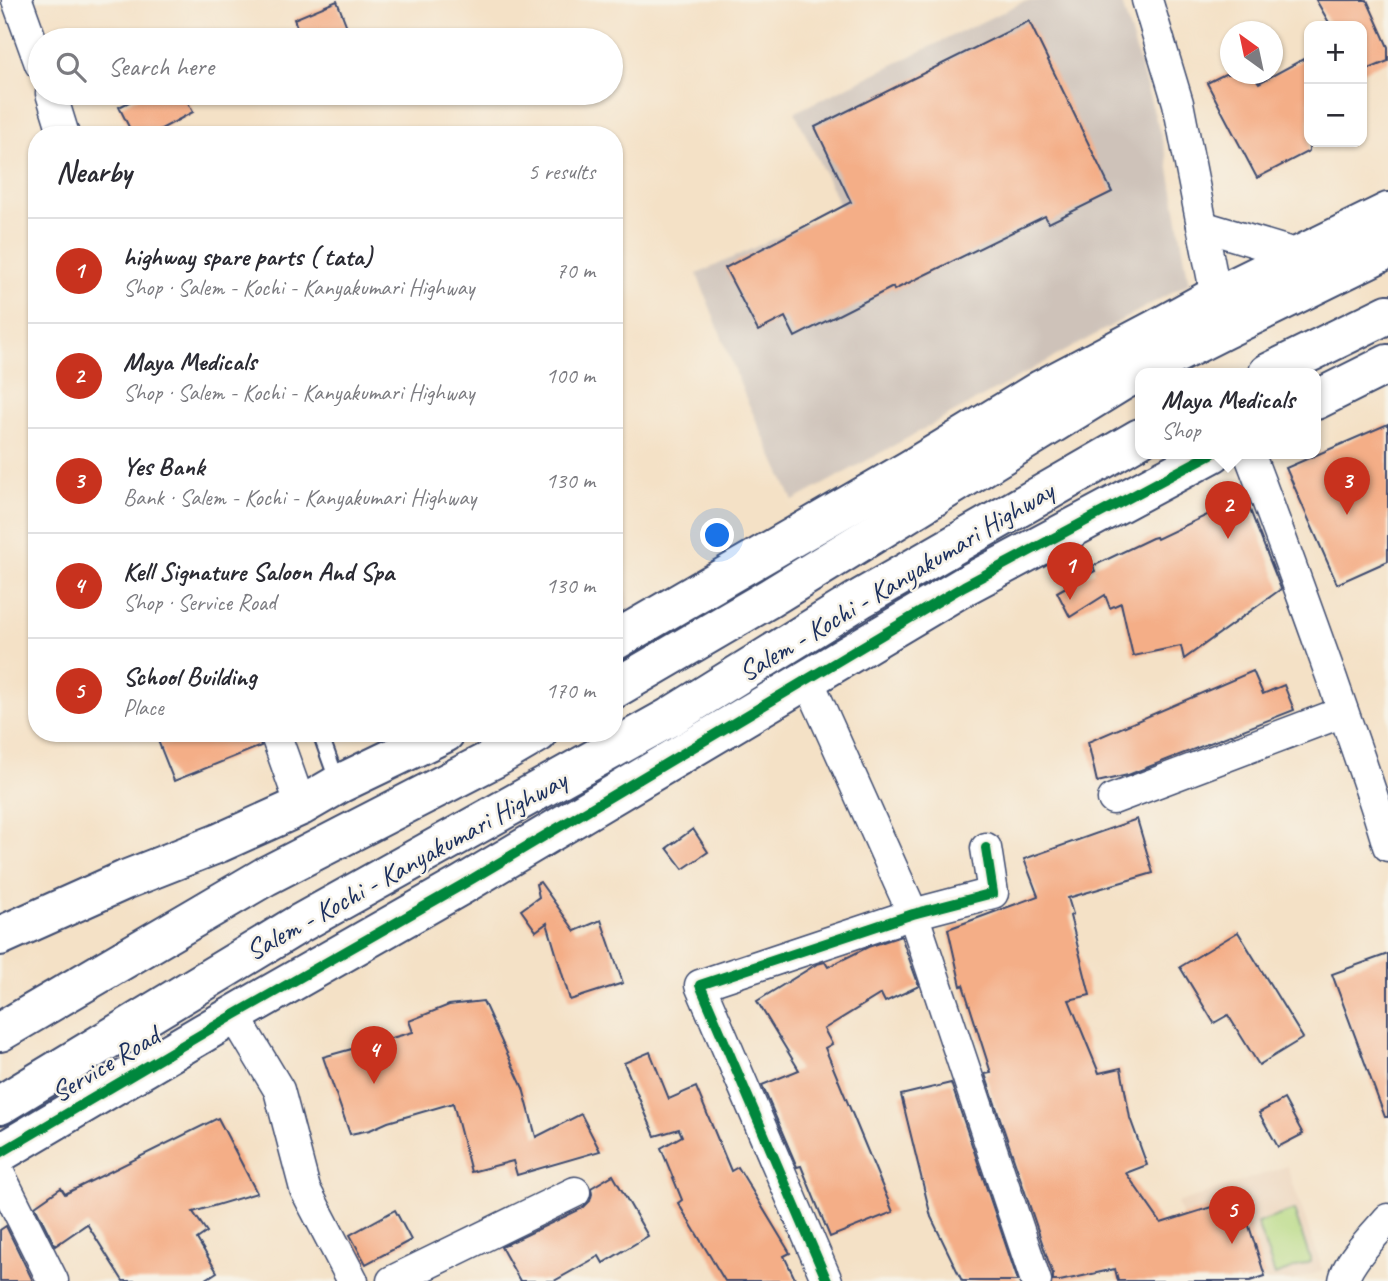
<!DOCTYPE html>
<meta charset="utf-8">
<style>
body{margin:0;font-family:Caveat,sans-serif;background:#f7f7f7;color:#2b2b33}
.controls{position:absolute;right:21px;top:21px;display:grid;overflow:hidden;border-radius:14px;box-shadow:0 2px 5px #0004}
.controls button{width:63px;height:63px;display:grid;place-items:center;padding:0;border:0;border-bottom:2px solid #e1e1e2;background:#fff;color:#2b2b33;font:35px sans-serif}
.compass{position:absolute;left:1220px;top:21px;width:63px;height:63px;border-radius:50%;background:#fff;box-shadow:0 2px 5px #0004;rotate:327deg}
.you{position:absolute;left:718px;top:536px;width:24px;height:24px;margin:-18px;border:5px solid #fff;border-radius:50%;background:#1a73e8;box-shadow:0 0 0 10px #1a73e833}
.badge{display:grid;place-items:center;width:46px;height:46px;border-radius:50%;background:#c8321e;color:#fff;font-size:23px;font-weight:700}
.pin{position:absolute;translate:-50% -58px;filter:drop-shadow(0 2px 4px #0008)}
.pin::after{content:'';position:absolute;top:37px;width:24px;height:21px;background:inherit;clip-path:polygon(0 0,100% 0,50% 100%)}
.popup{position:absolute;left:1135px;top:368px;width:186px;height:91px;box-sizing:border-box;display:grid;place-content:center;border-radius:14px;background:#fff;filter:drop-shadow(0 2px 5px #0005);font-size:23px;white-space:nowrap;color:#7c7c81}
.popup b{font-size:26px;color:#2b2b33}
.popup::after{content:'';position:absolute;left:50%;top:100%;margin-left:-14px;border:14px solid transparent;border-top-color:#fff}
.list{margin:0;padding:0;list-style:none}
h2{display:flex;justify-content:space-between;align-items:center;height:91px;margin:0;padding:0 28px;font-size:30px}
h2 small{font-size:23px;font-weight:400;color:#7c7c81}
.list li{display:grid;grid-template-columns:46px 1fr auto;gap:21px;align-items:center;box-sizing:border-box;height:105px;padding:0 28px;border-top:2px solid #e1e1e2}
.list b{display:block;font-size:26px;white-space:nowrap}
.list p{margin:0;font-size:23px;white-space:nowrap;color:#7c7c81}
.list em{font-size:23px;font-style:normal;color:#7c7c81}
.icon{flex:none;width:38px;height:38px;fill:none;stroke:currentColor;stroke-width:2;stroke-linecap:round;stroke-linejoin:round}
.map{position:relative;flex:none;width:1388px;height:1281px;overflow:hidden}
.search{position:absolute;background:#fff;box-shadow:0 2px 5px #0004;left:28px;top:28px;width:595px;height:77px;display:flex;align-items:center;gap:18px;box-sizing:border-box;padding:0 24px;border-radius:38px;color:#7c7c81;font-size:26px}
.panel{position:absolute;background:#fff;box-shadow:0 2px 5px #0004;left:28px;top:126px;width:595px;height:616px;border-radius:28px}
.map>svg:first-child{display:block}
</style>
<div class="map">
<svg width="1388" height="1281" viewBox="0 0 1388 1281">
<rect width="100%" height="100%" fill="#f7f3e8"/>
<filter id="ink" filterUnits="userSpaceOnUse"><feTurbulence type="fractalNoise" baseFrequency=".0143" numOctaves="2"/><feDisplacementMap in="SourceGraphic" scale="14" xChannelSelector="R" yChannelSelector="G"/><feConvolveMatrix kernelMatrix="1 2 1 2 8 2 1 2 1" color-interpolation-filters="sRGB"/></filter>
<filter id="wash" filterUnits="userSpaceOnUse"><feTurbulence type="fractalNoise" baseFrequency=".00686" numOctaves="4" result="noise"/><feDisplacementMap in="SourceGraphic" scale="28" xChannelSelector="R" yChannelSelector="G"/><feGaussianBlur stdDeviation="1.57" result="paint"/><feColorMatrix in="noise" values="0 0 0 0 0 0 0 0 0 0 0 0 0 0 0 0 0 1.4 0 .05"/><feComposite in="paint" operator="in"/></filter>
<g filter="url(#wash)">
<rect width="100%" height="100%" fill="#f4e1c6"/>
<g fill="#ecd3ba">
<path d="M614,553L632,609L614,617Z"/>
<path d="M1287,1166L1323,1271L1293,1281H1204L1177,1203Z"/>
</g>
<path fill="#cec2b9" d="M1040,0H1121L1167,157L1189,283L793,501L745,396L697,274L841,208L795,112L1023,2Z"/>
<path fill="#b5d981" stroke="#688470" stroke-width="2" d="M1294,1210L1311,1262L1275,1275L1257,1223Z"/>
<g id="blocks">
<g fill="#f4ae87">
<path d="M1316,0H1367L1388,47V61L1362,72V26H1331Z"/>
<path d="M337,1L352,40H302L294,19Z"/>
<path d="M1029,21L1112,192L1049,223L1045,216L894,290L893,287L795,337L785,317L758,331L725,268L851,202L815,127Z"/>
<path d="M1309,56V151L1257,178L1207,83L1225,74H1253L1259,83Z"/>
<path d="M147,93H183L193,112L150,135H133L119,107Z"/>
<path d="M1388,424V561L1337,584L1286,468Z"/>
<path d="M1245,497L1281,589L1184,659L1181,646L1133,656L1121,603L1110,608L1105,595L1070,617L1057,592L1095,571L1093,566L1152,538L1156,537L1157,539Z"/>
<path d="M1253,671L1263,694L1284,685L1294,710L1128,775L1097,782L1088,742Z"/>
<path d="M155,733H258L261,746L174,781Z"/>
<path d="M1137,819L1153,873L1068,898L1073,914L1070,916L1090,995L1069,1000L1099,1073L1121,1068L1130,1118L1147,1165L1126,1173L1161,1223L1240,1198L1265,1276L1250,1281H1118L1115,1269L1060,1281H1053V1275L985,1074L991,1073L963,985L961,986L948,929L1038,896L1024,859Z"/>
<path d="M693,829L708,852L683,869L667,848Z"/>
<path d="M540,882L575,931L601,920L623,983L570,1000L547,923L536,931L521,910L539,897L536,884Z"/>
<path d="M1238,932L1303,1038L1259,1065L1228,1015L1214,1023L1180,967Z"/>
<path d="M901,936L919,986L885,1002L881,994L824,1029L832,1044L825,1048L893,1212L830,1237L801,1166L797,1167L762,1085L799,1070L757,1001L817,964L825,962L828,967L868,947Z"/>
<path d="M1388,954V1117H1385L1332,974Z"/>
<path d="M483,1001L523,1088L536,1137L581,1114L600,1151L517,1175L513,1161L471,1172L453,1103L388,1122L370,1130L350,1134L323,1057L413,1032L409,1021L449,1005Z"/>
<path d="M650,1052L669,1099L696,1087L731,1171L738,1167L790,1253L784,1256L796,1281H725L678,1203L682,1200L661,1148L682,1136L679,1129L655,1136L624,1063Z"/>
<path d="M951,1083L1018,1281H962L931,1217L901,1095Z"/>
<path d="M1284,1099L1303,1134L1278,1147L1259,1113Z"/>
<path d="M218,1118L257,1193L193,1212L207,1232L197,1239L217,1272L203,1281H123L87,1224L55,1246L35,1206L61,1188L65,1194Z"/>
<path d="M613,1175L648,1236L603,1263L599,1256L554,1281H520L501,1247L583,1208L590,1201L592,1194L591,1188Z"/>
<path d="M395,1210L411,1240L366,1264L350,1235Z"/>
<path d="M6,1226L33,1281H0V1230Z"/>
</g>
</g>
</g>
<g filter="url(#ink)">
<use href="#blocks" fill-opacity="0" stroke="#3c4a6e" stroke-width="2"/>
<g fill="none" stroke-linecap="round" stroke-linejoin="round">
<defs>
<path id="lane" d="M320,733L338,783"/>
<g id="street">
<path d="M17,0L40,64"/>
<path d="M1147,0L1178,103L1216,296"/>
<path d="M51,93L64,135"/>
<path d="M1202,226L1299,255"/>
<path d="M1249,453C1278,528 1305,604 1332,679C1351,735 1372,790 1388,846"/>
<path d="M808,680L913,914L1036,1281"/>
<path d="M275,733L301,806"/>
<path d="M1113,799L1343,712"/>
<path d="M234,1015L279,1090L305,1189L353,1281"/>
<path d="M0,1175L53,1281"/>
<path d="M392,1281L575,1192"/>
<path d="M827,1281L700,985L913,914L993,893L986,848"/>
<path d="M1344,1281C1346,1263 1376,1233 1388,1219"/>
</g>
<g id="secondary">
<path d="M1316,400L1388,364"/>
<path d="M614,641L911,469L1042,389L1156,329L1216,296L1388,212"/>
<path d="M0,936L125,880L219,843L301,806L339,784L445,733"/>
<path d="M0,1153L234,1015L462,885L964,586L1213,453"/>
</g>
<g id="highway">
<path d="M1268,373L1388,314"/>
<path d="M614,689L768,599L1122,381L1223,330L1388,249"/>
<path d="M0,1032L266,876L497,757L538,733"/>
<path d="M0,1105L297,925L670,717L860,599L1140,438"/>
</g>
</defs>
<use href="#lane" stroke="#3c4a6e" stroke-width="18"/>
<use href="#street" stroke="#3c4a6e" stroke-width="33"/>
<use href="#secondary" stroke="#3c4a6e" stroke-width="42"/>
<use href="#highway" stroke="#3c4a6e" stroke-width="42"/>
<use href="#lane" stroke="#fff" stroke-width="14"/>
<use href="#street" stroke="#fff" stroke-width="30"/>
<use href="#secondary" stroke="#fff" stroke-width="38"/>
<use href="#highway" stroke="#fff" stroke-width="38"/>
<defs>
<g id="cycleway">
<path d="M0,1153L234,1015L462,885L964,586L1213,453"/>
<path d="M827,1281L700,985L913,914L993,893L986,848"/>
</g>
</defs>
<use href="#cycleway" stroke="#f7f3e8" stroke-width="15"/>
<use href="#cycleway" stroke="#00873e" stroke-width="10"/>
</g>
</g>
<g text-anchor="middle" dominant-baseline="central" stroke-width="5" stroke-linejoin="round" paint-order="stroke">
<g font-size="28" fill="#1b2f5e" stroke="#f7f3e8">
<text transform="translate(896 581) rotate(-31)">Salem - Kochi - Kanyakumari Highway</text>
<text transform="translate(406 865) rotate(-29)">Salem - Kochi - Kanyakumari Highway</text>
<text transform="translate(105 1064) rotate(-31)">Service Road</text>
</g>
</g>
</svg>
<div class="controls">
<button>+</button>
<button>−</button>
</div>
<svg class="compass" viewBox="-18 -18 36 36"><path d="M0-13l5 13h-10z" fill="#e53935"/><path d="M0 13l5-13h-10z" fill="#7c7c81"/></svg>
<div class="you"></div>
<div class="pin badge" style="left:1070px;top:600px">1</div>
<div class="pin badge" style="left:1228px;top:539px">2</div>
<div class="popup"><b>Maya Medicals</b>Shop</div>
<div class="pin badge" style="left:1347px;top:515px">3</div>
<div class="pin badge" style="left:374px;top:1084px">4</div>
<div class="pin badge" style="left:1232px;top:1244px">5</div>
<div class="search"><svg class="icon" aria-label="search" viewBox="0 0 24 24"><circle cx="10" cy="10" r="6"/><path d="M15 15l6 6"/></svg>Search here</div>
<section class="panel">
<h2>Nearby<small>5 results</small></h2>
<ul class="list">
<li><span class="badge">1</span><div><b>highway spare parts ( tata)</b><p>Shop · Salem - Kochi - Kanyakumari Highway</p></div><em>70 m</em></li>
<li><span class="badge">2</span><div><b>Maya Medicals</b><p>Shop · Salem - Kochi - Kanyakumari Highway</p></div><em>100 m</em></li>
<li><span class="badge">3</span><div><b>Yes Bank</b><p>Bank · Salem - Kochi - Kanyakumari Highway</p></div><em>130 m</em></li>
<li><span class="badge">4</span><div><b>Kell Signature Saloon And Spa</b><p>Shop · Service Road</p></div><em>130 m</em></li>
<li><span class="badge">5</span><div><b>School Building</b><p>Place</p></div><em>170 m</em></li>
</ul>
</section>
</div>
